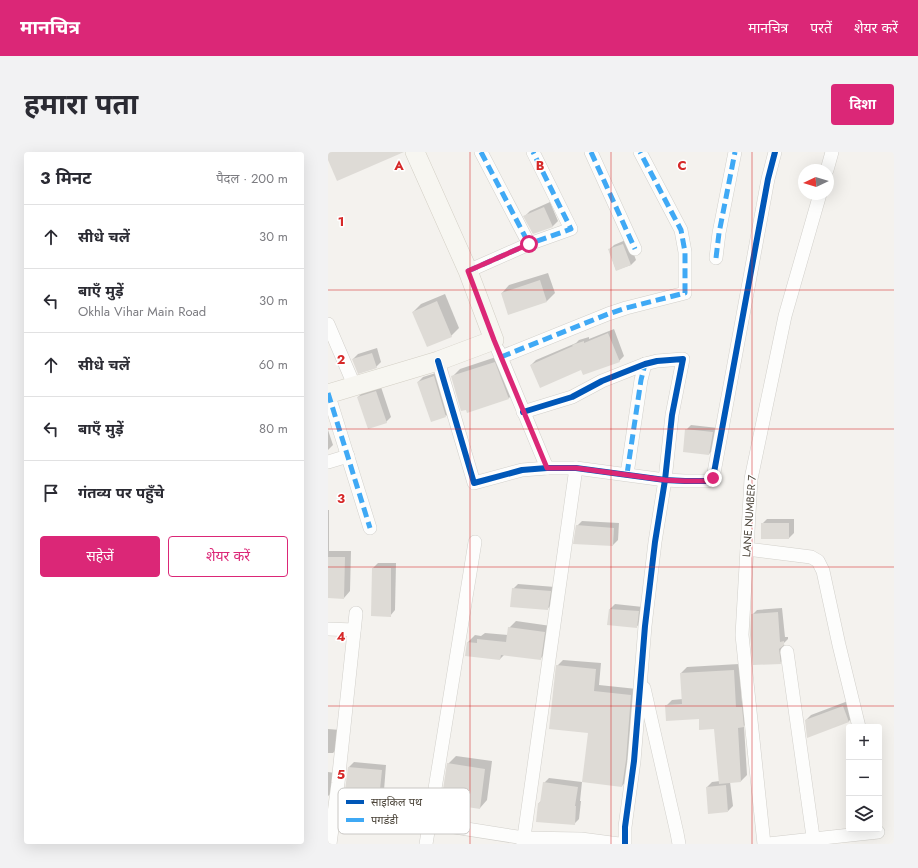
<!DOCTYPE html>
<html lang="hi">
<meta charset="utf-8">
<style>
body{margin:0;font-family:Jost,"Noto Sans Devanagari",sans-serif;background:#f2f2f3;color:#2b2b33}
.controls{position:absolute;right:12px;bottom:12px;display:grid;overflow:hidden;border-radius:4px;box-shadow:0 4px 16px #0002}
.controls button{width:36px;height:36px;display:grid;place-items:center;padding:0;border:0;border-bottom:1px solid #e1e1e2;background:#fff;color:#2b2b33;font:20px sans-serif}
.compass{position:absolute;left:470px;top:12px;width:36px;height:36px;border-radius:50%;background:#fff;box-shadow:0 4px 16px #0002;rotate:266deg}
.stop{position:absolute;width:12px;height:12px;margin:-9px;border:3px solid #db2777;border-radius:50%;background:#fff}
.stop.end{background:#db2777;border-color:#fff;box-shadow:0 1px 4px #0008}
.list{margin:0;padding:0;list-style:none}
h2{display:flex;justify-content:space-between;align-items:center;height:52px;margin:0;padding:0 16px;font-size:17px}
h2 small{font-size:13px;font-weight:400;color:#7c7c81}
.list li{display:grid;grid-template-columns:26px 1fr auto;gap:12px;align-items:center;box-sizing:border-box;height:64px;padding:0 16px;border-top:1px solid #e1e1e2}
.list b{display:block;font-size:15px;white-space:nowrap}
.list p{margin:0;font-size:13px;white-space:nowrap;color:#7c7c81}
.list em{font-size:13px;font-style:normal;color:#7c7c81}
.actions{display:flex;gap:8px;padding:12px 16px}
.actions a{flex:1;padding:9px 0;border:1px solid #db2777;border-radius:4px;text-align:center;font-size:14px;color:#db2777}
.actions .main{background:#db2777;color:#fff}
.icon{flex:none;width:22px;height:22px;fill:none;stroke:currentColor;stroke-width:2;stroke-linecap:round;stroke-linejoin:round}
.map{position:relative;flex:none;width:566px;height:692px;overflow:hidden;border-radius:4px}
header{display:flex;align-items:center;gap:24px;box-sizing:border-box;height:56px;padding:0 20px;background:#db2777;color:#fff}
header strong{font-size:19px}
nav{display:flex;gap:22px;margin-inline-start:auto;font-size:14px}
.intro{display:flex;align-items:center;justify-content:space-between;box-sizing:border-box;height:96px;padding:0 24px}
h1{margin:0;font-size:28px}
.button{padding:10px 18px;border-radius:4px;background:#db2777;color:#fff;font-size:14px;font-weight:700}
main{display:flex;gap:24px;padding:0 24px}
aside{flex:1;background:#fff;border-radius:4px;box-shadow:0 4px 16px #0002}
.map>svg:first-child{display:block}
</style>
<header>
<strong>मानचित्र</strong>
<nav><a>मानचित्र</a><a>परतें</a><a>शेयर करें</a></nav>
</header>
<div class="intro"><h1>हमारा पता</h1><a class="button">दिशा</a></div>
<main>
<aside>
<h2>3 मिनट<small>पैदल · 200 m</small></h2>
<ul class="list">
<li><svg class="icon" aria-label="ahead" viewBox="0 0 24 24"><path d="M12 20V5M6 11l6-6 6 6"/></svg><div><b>सीधे चलें</b></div><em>30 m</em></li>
<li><svg class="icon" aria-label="left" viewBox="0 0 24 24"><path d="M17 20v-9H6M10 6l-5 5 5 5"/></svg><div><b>बाएँ मुड़ें</b><p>Okhla Vihar Main Road</p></div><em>30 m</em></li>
<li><svg class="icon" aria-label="ahead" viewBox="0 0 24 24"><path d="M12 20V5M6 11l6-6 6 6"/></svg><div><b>सीधे चलें</b></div><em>60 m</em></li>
<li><svg class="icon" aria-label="left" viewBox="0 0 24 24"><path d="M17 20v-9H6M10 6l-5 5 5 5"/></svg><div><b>बाएँ मुड़ें</b></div><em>80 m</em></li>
<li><svg class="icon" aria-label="arrive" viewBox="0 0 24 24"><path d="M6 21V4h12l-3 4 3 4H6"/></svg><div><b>गंतव्य पर पहुँचे</b></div></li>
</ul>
<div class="actions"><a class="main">सहेजें</a><a>शेयर करें</a></div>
</aside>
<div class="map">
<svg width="566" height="692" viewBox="0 0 566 692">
<rect width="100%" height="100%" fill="#f4f2ee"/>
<g fill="#0003">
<path d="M222,50L230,69L225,74L205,81L197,64L202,59Z"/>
<path d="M300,87L308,108L303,113L288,118L281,98L286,93Z"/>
<path d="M220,121L227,141L219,149L180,161L174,141L181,133Z"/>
<path d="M117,142L131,176L123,184L85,160L93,152Z"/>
<path d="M286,177L296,204L291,209L254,216L203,213L208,208L248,191L251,188L261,185V187Z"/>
<path d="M49,196L53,210L48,215L25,207L30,202Z"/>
<path d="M174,203L188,239L181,246L124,225L132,217Z"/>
<path d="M111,220L123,259L118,264L90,230L95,225Z"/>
<path d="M53,235L63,265L58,270L30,245L35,240Z"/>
<path d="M363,273L390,276L386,297L381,302L358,278Z"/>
<path d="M0,278L5,293L0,298Z"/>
<path d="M0,358H1V399H23L22,439L16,446L0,445Z"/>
<path d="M439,367H466V381L461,386L434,372Z"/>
<path d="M254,369L291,371L290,388L285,393L249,374Z"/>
<path d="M50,411H68L67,458L62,464L45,416Z"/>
<path d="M190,432L227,435L225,452L219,457L185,437Z"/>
<path d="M287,452L315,455L314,470L308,475L282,457Z"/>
<path d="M454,456L457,485H460V487L456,491L457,505L452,511L424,463L429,458Z"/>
<path d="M188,469L223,474L219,500L212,507L177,502L172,507L138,503L140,490L147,483L153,484L157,481L180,483L181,476Z"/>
<path d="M235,508L273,511L271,533L309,537L300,627L294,634L229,514Z"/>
<path d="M411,512L414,550H419L421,568L416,574L419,623L413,629L402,630L405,654L400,659L379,635L384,630L392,629L387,576L372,566L338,554L344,548L355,547L353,521L359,515Z"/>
<path d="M520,549L525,565L520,570L478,568L483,563Z"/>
<path d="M0,577L12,578L10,596L5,601H0Z"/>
<path d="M128,604L164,609L159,648L152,656L120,612Z"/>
<path d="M26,610L58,613L55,651L50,656L21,615Z"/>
<path d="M0,620L7,621L5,640L0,644Z"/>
<path d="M221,626L254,630L252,649H253L251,667L246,672L211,651L213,649L216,631Z"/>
</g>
<g fill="#dedbd6">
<path d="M0,0H76L9,29L0,8Z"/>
<path d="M216,55L225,75L205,82L195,64Z"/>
<path d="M295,92L303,113L288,119L280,97Z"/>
<path d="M212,128L219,150L180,163L173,141Z"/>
<path d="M109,149L124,185L99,195L84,160Z"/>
<path d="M280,181L292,210L255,223L253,218L212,236L202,213L245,194L244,193L256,189V191Z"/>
<path d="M44,201L49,216L30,222L24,207Z"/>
<path d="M167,210L181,247L139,261L138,258L133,259L123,224Z"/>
<path d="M106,224L118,265L103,270L89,230Z"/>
<path d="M48,239L59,271L40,277L29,245Z"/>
<path d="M357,277L385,280L381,303L355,300Z"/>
<rect x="433" y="371" width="28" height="16"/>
<path d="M248,373L286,376L285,394L245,392Z"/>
<path d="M0,405H17L16,447L0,446Z"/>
<path d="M44,416H63V465L43,464Z"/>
<path d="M184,436L223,439L220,458L182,455Z"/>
<path d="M281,457L311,459L309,476L279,473Z"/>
<path d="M450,460L452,490L456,489V493L451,497L453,512L425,513L422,483L423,462Z"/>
<path d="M180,475L217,480L213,508L173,503L172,508L137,504L139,490L149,491V487L178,490Z"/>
<path d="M228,513L268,517L266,539L303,543L298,608L294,635L254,630L260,581L221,577Z"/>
<path d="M406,518L408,555H414L416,575L410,576L413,630L391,632L386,577L371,578V567L338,569L337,553L354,552L352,521Z"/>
<path d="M515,554L521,570L479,586L477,568Z"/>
<path d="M119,611L157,617L152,657L113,651Z"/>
<path d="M20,615L54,618L50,657L15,654Z"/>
<path d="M215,630L250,635L247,654H248L247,673L208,670L210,651H212Z"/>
<path d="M398,633L400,660L380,662L378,635Z"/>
</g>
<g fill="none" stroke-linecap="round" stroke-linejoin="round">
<defs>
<g id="street">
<path d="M153,0L201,92"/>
<path d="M263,0L307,97"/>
<path d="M499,18L504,0"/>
<path d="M388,106L391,81L407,0"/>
<path d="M140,119L201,92L243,77L205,0"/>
<path d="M0,172L26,233"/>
<path d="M170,198L219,316"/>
<path d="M173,205L280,162L298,156L357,141V100L353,78L312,0"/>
<path d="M110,209L146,331L194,318L219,316H248L337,328L357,329H380L385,326L440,27L447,0"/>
<path d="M0,241L42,376"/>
<path d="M195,260L244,245L274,229L317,212L329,209L355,207L344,263L337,328L327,390L317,474L306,609L297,675V692"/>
<path d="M0,310L20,304"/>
<path d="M299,322L313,228L317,212"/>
<path d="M419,397L483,405L490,409L495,419L511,493L531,575"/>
<path d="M0,477L26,478"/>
<path d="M459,500L486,692"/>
<path d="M316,536L349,681L351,692"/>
<path d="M0,664L101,671L196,686L253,687L291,692"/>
<path d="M2,692L10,631L28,461"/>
<path d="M98,692L147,390"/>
<path d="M195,692L248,316"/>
<path d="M436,692L414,483L423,327L457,164L492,42"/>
<path d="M440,692L550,680"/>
</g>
<path id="secondary" d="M0,242L110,209L166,188L140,119L87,0"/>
</defs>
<use href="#street" stroke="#d2d0cb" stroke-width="14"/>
<use href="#secondary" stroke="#d3cfc5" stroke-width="20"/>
<use href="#street" stroke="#fdfdfc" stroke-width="13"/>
<use href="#secondary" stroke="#f7f6f1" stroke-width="19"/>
<g stroke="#3fa9f5" stroke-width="5" stroke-dasharray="10 5" stroke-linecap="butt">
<path d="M153,0L201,92"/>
<path d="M263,0L307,97"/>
<path d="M388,106L391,81L407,0"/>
<path d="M140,119L201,92L243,77L205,0"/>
<path d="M173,205L280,162L298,156L357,141V100L353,78L312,0"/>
<path d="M0,241L42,376"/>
<path d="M299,322L313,228L317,212"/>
</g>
<defs>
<g id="cycleway">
<path d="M110,209L146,331L194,318L219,316H248L337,328L357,329H380L385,326L440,27L447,0"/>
<path d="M195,260L244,245L274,229L317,212L329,209L355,207L344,263L337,328L327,390L317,474L306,609L297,675V692"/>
</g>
</defs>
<use href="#cycleway" stroke="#fff" stroke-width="8"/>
<use href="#cycleway" stroke="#0057b8" stroke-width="6"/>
</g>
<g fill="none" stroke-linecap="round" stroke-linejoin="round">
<path stroke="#db2777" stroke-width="5" d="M201,92L140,119L166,188L219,316H248L337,328L357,329H380L385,326"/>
</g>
<path fill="none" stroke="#d62828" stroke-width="1" stroke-opacity="0.55" d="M142,0V692M283,0V692M424,0V692M0,138H566M0,277H566M0,415H566M0,554H566"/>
<g text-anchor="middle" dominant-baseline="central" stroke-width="3" stroke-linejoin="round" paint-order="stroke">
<g font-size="11" fill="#4b4439" stroke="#fff">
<text transform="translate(421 364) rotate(-86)">LANE NUMBER 7</text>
</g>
</g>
<rect x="10" y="636" width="132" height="46" rx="6" fill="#fff" stroke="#c9c7c4" stroke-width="1"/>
<rect x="18" y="648" width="18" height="4" fill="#0057b8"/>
<rect x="18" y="666" width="18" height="4" fill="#3fa9f5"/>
<g font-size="11" fill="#4b4439">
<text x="43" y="654">साइकिल पथ</text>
<text x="43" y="672">पगडंडी</text>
</g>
<g font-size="13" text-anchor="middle" font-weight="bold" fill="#d62828" stroke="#fff" stroke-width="3" stroke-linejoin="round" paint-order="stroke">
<text x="71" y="18">A</text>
<text x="212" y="18">B</text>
<text x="354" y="18">C</text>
<text x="13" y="74">1</text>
<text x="13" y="212">2</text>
<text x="13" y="351">3</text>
<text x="13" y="489">4</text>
<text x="13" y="627">5</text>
</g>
</svg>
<div class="controls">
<button>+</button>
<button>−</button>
<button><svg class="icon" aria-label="layers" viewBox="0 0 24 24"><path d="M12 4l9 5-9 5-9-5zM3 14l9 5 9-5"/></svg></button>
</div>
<svg class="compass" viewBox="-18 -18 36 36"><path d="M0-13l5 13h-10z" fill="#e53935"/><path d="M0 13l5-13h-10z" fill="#7c7c81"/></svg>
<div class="stop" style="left:201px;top:92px"></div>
<div class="stop end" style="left:385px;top:326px"></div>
</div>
</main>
